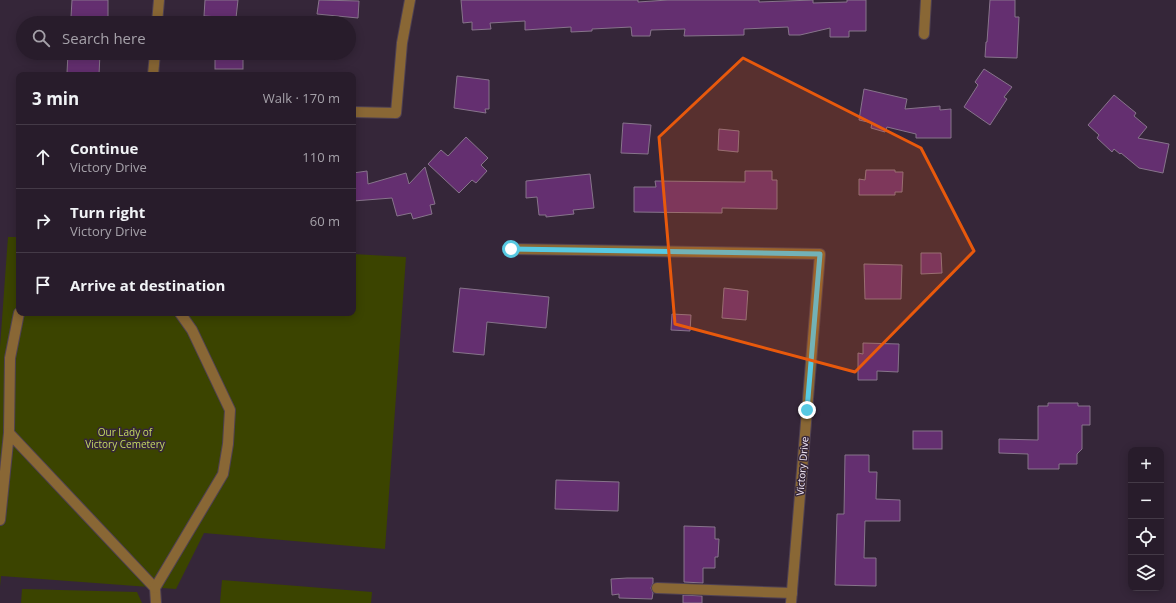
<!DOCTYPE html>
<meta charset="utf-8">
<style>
body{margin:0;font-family:"Open Sans",sans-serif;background:#302533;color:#f1f3f6}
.controls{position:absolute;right:12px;bottom:12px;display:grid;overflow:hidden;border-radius:8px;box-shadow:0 2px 10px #0003}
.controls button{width:36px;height:36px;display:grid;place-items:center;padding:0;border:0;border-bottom:1px solid #443a47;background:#281c2b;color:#f1f3f6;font:20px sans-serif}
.stop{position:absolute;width:12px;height:12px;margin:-9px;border:3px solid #57c9e2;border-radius:50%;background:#fff}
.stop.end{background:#57c9e2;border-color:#fff;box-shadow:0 1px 4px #0008}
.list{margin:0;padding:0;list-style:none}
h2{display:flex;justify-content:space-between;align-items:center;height:52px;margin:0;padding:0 16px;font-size:17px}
h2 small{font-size:13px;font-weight:400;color:#a5a1a9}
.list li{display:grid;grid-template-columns:26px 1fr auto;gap:12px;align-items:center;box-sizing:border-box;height:64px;padding:0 16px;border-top:1px solid #443a47}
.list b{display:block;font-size:15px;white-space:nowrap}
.list p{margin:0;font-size:13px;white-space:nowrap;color:#a5a1a9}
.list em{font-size:13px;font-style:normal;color:#a5a1a9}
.icon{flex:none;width:22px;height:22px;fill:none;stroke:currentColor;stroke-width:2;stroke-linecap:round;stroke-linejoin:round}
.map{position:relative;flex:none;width:1176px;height:603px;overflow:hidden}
.search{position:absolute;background:#281c2b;box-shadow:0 2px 10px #0003;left:16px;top:16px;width:340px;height:44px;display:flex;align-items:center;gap:10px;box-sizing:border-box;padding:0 14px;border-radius:22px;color:#a5a1a9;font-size:15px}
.panel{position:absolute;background:#281c2b;box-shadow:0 2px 10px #0003;left:16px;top:72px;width:340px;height:244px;border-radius:8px}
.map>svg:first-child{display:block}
</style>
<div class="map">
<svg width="1176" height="603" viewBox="0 0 1176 603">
<rect width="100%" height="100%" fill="#352639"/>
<g fill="#3b4400">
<path d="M8,237H19V313H353V254L406,257L385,549L204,533L176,589L1,576L0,587V347Z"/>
<path d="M222,580L372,592L371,603H220Z"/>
<path d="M22,589L137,592L142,603H21Z"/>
</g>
<g fill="#642f70" stroke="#87748b">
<path d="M72,0H108V20L71,17Z"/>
<path d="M205,0H238L236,18L204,16Z"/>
<path d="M319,0L359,1L358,18L317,14Z"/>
<path d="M461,0H638V2L668,0H759V2L813,0V3L847,2V0H866V31H849V37H830V28L800,35H789L788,27L744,29V35L684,36L685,29L651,30L650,36H632L631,27L592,29V31L571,32V27L525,30V21L490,23L491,29L472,30V22L463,23Z"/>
<path d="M990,0H1015V17H1019L1017,58L985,57L986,42H987Z"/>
<path d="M68,53H100L99,75L67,73Z"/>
<rect x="215" y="53" width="28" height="16"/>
<path d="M984,69L1012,87L1004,97L1007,99L990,125L964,107L978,85L975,82Z"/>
<path d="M457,76L489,80V109H485L486,113L454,108Z"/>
<path d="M864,89L907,99L905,109L940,106V110L951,109V138H916V134L887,127L885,132L871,128L872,123L859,120Z"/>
<path d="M1114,95L1136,113L1134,116L1147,127L1138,138L1169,144L1163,173L1139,168L1121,153L1120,154L1114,149L1112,152L1097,138L1099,135L1088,125Z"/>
<path d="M623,123L651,125L648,154L621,153Z"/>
<path d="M719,129L739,131L738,152L718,150Z"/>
<path d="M466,137L488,158L481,165L487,171L476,183L472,180L459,193L428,164L441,150L448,156Z"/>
<path d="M425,167L435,204L430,205L432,214L413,219L411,213L397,216L392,198L353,201V173L367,171L368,184L406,173L409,184Z"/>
<path d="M866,170H895V172H903L902,192H895V195H859V179L865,180Z"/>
<path d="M745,171H772V180H777V209L722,208V213L634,212V187H656L655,181L745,182Z"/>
<path d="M590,174L594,208L573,210L574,214L546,217V215H539L537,197L526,198V181Z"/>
<path d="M921,253H941L942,273L921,274Z"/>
<path d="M864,264L902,265L901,299H865Z"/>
<path d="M460,288L549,297L546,328L487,322L484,355L453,352Z"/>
<path d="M724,288L748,291L746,320L722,318Z"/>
<path d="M672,314L691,315L690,331L671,330Z"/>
<path d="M863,343L899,344L898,372L877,371V380H858V353L863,354Z"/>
<path d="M1048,403H1078V406H1090V425H1082V449L1077,454V464H1059V469H1028V454L999,453V439L1038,440V406H1048Z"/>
<rect x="913" y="431" width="29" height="18"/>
<path d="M845,455H869V472H877L876,499L900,500V521H865L864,558H876V586L835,585L837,514H844Z"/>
<path d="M556,480L619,482L618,511L555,509Z"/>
<path d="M684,526L715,527V539H719L718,557H715V568H703V583L684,582Z"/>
<path d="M627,578H653V583L651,588L653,593L652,599L619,598V594L612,595L611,579Z"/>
<path d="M683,595L702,596V603H683Z"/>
</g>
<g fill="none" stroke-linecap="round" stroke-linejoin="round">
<defs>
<g id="lane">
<path d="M9,433L10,358L19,313"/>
<path d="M0,520L9,433L155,588L156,603"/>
<path d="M155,588L223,474L228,444L230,410L192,330L180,313"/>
<path d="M657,588L792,593"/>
</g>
<g id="street">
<path d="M157,23L159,0"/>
<path d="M924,34L926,0"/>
<path d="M153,75L155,53"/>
<path d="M353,112L396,113L402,43L410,0"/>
<path d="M511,249L820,254L791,603"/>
</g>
</defs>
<use href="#lane" stroke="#4f4153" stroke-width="12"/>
<use href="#street" stroke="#4f4153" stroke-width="12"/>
<use href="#lane" stroke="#896735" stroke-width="10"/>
<use href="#street" stroke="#896735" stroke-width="10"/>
</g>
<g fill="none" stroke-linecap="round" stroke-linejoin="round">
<path stroke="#57c9e2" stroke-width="5" d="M511,249L820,254L807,410"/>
</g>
<path fill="#e8590c" fill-opacity="0.2" stroke="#e8590c" stroke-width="3" stroke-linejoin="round" d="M743,58L921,148L974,251L855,372L675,324L659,137Z"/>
<g text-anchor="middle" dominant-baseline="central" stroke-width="3" stroke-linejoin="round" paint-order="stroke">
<g font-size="10" fill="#c5da61" stroke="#352639">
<text x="125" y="432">Our Lady of<tspan x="125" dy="12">Victory Cemetery</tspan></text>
</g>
<g font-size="10" fill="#f1e7f4" stroke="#352639">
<text transform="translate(802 466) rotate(-85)">Victory Drive</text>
</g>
</g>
</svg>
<div class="controls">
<button>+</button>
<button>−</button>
<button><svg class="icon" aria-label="locate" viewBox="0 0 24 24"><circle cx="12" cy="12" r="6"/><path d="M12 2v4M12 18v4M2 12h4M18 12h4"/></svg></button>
<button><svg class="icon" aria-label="layers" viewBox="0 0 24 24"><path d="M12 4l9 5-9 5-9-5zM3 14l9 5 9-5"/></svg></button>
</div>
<div class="stop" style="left:511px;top:249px"></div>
<div class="stop end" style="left:807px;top:410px"></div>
<div class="search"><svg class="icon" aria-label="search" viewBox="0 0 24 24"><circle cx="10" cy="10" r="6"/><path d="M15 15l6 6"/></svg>Search here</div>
<section class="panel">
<h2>3 min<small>Walk · 170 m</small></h2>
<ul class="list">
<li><svg class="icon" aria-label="ahead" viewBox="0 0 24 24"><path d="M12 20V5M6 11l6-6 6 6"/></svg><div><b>Continue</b><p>Victory Drive</p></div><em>110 m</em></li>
<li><svg class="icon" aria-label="right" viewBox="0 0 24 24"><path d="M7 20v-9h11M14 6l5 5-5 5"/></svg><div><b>Turn right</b><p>Victory Drive</p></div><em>60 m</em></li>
<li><svg class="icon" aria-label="arrive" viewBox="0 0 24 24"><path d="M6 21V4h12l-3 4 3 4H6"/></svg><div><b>Arrive at destination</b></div></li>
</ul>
</section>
</div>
